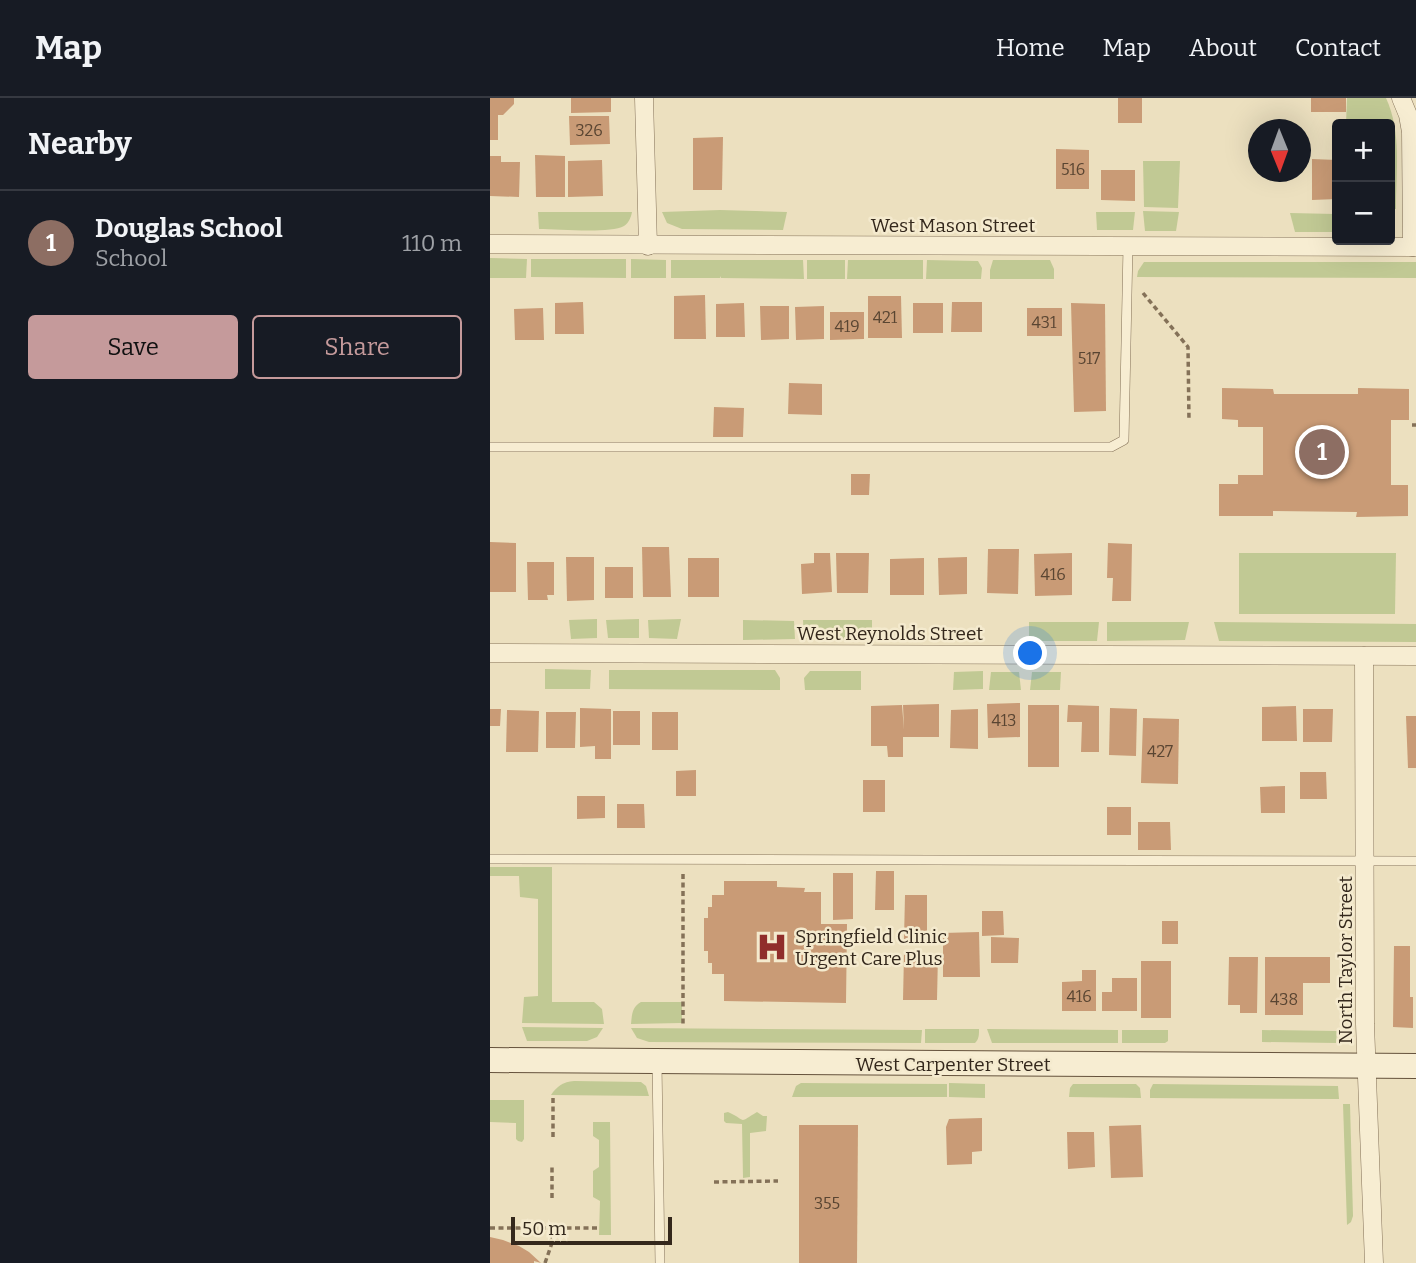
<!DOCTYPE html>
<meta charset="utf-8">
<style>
body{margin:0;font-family:Bitter,serif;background:#20242c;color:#f1f3f6}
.controls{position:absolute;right:21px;top:21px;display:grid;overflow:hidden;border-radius:7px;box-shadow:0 7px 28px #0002}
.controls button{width:63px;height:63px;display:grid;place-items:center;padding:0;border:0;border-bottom:2px solid #363941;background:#171b24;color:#f1f3f6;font:35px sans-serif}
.compass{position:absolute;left:758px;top:21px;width:63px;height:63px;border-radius:50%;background:#171b24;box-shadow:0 7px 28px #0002;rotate:179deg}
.scale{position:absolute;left:21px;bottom:18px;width:161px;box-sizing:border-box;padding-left:7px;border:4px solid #34281c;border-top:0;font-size:19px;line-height:24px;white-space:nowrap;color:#34281c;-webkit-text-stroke:5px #f4eace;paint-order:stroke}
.you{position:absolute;left:541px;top:556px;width:24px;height:24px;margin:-18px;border:5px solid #fff;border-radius:50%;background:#1a73e8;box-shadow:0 0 0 10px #1a73e833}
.badge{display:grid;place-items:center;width:46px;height:46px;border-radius:50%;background:#c59a9b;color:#fff;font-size:23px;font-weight:700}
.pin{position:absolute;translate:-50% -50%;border:4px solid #fff;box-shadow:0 2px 7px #0006}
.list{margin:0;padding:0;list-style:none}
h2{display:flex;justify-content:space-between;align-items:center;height:91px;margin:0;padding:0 28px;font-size:30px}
h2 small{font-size:23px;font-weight:400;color:#9ea1a6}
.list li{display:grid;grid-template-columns:46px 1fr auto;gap:21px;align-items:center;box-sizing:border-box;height:105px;padding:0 28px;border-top:2px solid #363941}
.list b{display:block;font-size:26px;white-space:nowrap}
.list p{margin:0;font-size:23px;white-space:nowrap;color:#9ea1a6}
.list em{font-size:23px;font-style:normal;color:#9ea1a6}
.actions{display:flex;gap:14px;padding:21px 28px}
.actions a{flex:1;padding:16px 0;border:2px solid #c59a9b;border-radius:7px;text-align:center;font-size:24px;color:#c59a9b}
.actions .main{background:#c59a9b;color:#111}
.map{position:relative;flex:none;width:926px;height:1165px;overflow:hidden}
header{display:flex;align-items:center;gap:42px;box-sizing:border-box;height:98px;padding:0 35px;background:#171b24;border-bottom:2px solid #363941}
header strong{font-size:33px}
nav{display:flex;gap:38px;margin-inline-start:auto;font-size:24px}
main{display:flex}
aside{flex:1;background:#171b24}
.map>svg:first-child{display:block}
</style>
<header>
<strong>Map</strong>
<nav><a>Home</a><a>Map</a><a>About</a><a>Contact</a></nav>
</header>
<main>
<aside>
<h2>Nearby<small></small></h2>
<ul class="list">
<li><span class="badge" style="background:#8d6e63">1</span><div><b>Douglas School</b><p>School</p></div><em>110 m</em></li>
</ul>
<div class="actions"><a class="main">Save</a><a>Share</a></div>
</aside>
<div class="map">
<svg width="926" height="1165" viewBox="0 0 926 1165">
<rect width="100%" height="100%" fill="#ece0bf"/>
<g fill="#c1c994">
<path d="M857,0H896C912,35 906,74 906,111H900V26H856Z"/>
<path d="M653,63H690L688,110L654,109Z"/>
<path d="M230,112L297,114L293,132L192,131L177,125L172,114Z"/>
<path d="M653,113L689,114L686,133H655Z"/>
<path d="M48,114H142C141,119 139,125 134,128C120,136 68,131 49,131Z"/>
<path d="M606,114H645L643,132H607Z"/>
<path d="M800,115L845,116V134H805Z"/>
<path d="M0,160L37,161L36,180H0Z"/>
<path d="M41,161H136V180L41,179Z"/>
<path d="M141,161L176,162V180H141Z"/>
<path d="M181,162H313L314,181L231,180V178L230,180H181Z"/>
<rect x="317" y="162" width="38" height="19"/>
<path d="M358,162H433V181H357Z"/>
<path d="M437,162L488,163L492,170L491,181H436Z"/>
<path d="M503,162H560L564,171V181H500V172Z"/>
<path d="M654,164H926V180L647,179L648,173Z"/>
<path d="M749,455H906L905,516H749Z"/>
<path d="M107,521V540L81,541L79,522Z"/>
<path d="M149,521V540H118L116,522Z"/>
<path d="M191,521L187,541L159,540L158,522Z"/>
<path d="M253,522L304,523L305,541L253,542Z"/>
<path d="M313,522H382V542L314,541Z"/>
<path d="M539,524H609L607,543H539Z"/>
<path d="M617,524H699L695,542L617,543Z"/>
<path d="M724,524L926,526V544L729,543Z"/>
<path d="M55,571L101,572L100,591H55Z"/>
<path d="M119,572H285L290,580V592L119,591Z"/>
<path d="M320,573H371V592H315L314,580Z"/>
<path d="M493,573V591L463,592L464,574Z"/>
<path d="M501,574H529L531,592H499Z"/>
<path d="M542,574H571L570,592H540Z"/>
<path d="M0,769H62V904H104L112,911L114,926L32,925L34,899L48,898V801L30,799L29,778H0Z"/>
<path d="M151,904H192V925L141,926C142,916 142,909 151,904Z"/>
<path d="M32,929L113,930L107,939L97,943H37Z"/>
<path d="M141,930L432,932L431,945L159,944L147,940Z"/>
<path d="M435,931H489C489,937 489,941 485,945H435Z"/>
<path d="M497,931L628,932V945H502Z"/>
<path d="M632,932H678V943L675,945H632Z"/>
<path d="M772,932L847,933L846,945L772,944Z"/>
<path d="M84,983L151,984L156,988L159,998L61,997C67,988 73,984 84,983Z"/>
<path d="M311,985L457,986V999H302L306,988Z"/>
<path d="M459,985L495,986V1000L459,999Z"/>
<path d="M583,986H646L650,990L651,1000L579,999L580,990Z"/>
<path d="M663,986L848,988L849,1001L660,1000V992Z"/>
<path d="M0,1002H34V1041L32,1044L28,1043L26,1041V1025L0,1024Z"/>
<path d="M853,1006H860L863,1118L861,1124L857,1127Z"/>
<path d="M238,1014C258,1023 247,1026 267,1014L273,1018H277L276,1033L260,1035V1079L253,1080L252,1026L236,1025L234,1023V1015Z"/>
<path d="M103,1024H120L121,1137H109L110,1103L103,1099V1073L109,1069V1042L103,1038Z"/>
</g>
<g fill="#c99b76">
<path d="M0,0H24V6L13,17H8V42H0Z"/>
<path d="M81,0H121V14L81,15Z"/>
<rect x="628" y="0" width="24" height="25"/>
<rect x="821" y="0" width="35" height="14"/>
<path d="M79,18H119L120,46L80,47Z"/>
<path d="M233,39L232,92H203V40Z"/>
<path d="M566,51L599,52V91H566Z"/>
<path d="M45,57L75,58V99H46Z"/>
<path d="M0,58H11V64H30L29,99L0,98Z"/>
<path d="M822,61L847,62V101L822,102Z"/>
<path d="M112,62L113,98L78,99V63Z"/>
<path d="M611,72H645V103L611,102Z"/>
<path d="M215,197L216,241H184V198Z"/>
<path d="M378,198H411L412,240H378Z"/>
<path d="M93,204L94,236H65V205Z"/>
<path d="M462,204H492V234H461Z"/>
<path d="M254,205L255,239H226V206Z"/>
<rect x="423" y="205" width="30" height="30"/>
<path d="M581,205L615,206L616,313L584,314Z"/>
<path d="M270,208H299V241L271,242Z"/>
<path d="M334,208V241L306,242L305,209Z"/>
<path d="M53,210L54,242H25L24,211Z"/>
<rect x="537" y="210" width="35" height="28"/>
<path d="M340,214H374V241L340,242Z"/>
<path d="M299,285L332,286V317L298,316Z"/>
<path d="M732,290L783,291L784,296H868V290L919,291V322H901V387H918V418L866,419L867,414L783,413V418H729V386H748V377H773V329H748V322L732,321Z"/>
<path d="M224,309L254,310L253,339H223Z"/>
<path d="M361,376H380L379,397H361Z"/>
<path d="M0,444L26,445V494H0Z"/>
<path d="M618,445L642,446L641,503H622L623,480H617Z"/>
<path d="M152,449H179L181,499H153Z"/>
<path d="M498,451H529L528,496L497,495Z"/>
<path d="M324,455H340L342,494L312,496L311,466L324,465Z"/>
<path d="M346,455H379L378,495H347Z"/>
<path d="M582,455V497L545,498L544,456Z"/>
<path d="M76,459H104V502L77,503Z"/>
<path d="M477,459V496L449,497L448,460Z"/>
<rect x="198" y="460" width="31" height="39"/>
<path d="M434,460V497H400V461Z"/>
<path d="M37,464H64V497H57L58,502H38Z"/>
<rect x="115" y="469" width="28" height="31"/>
<path d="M530,605V639L498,640L497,606Z"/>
<path d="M449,606V639H413V659H398L397,648H381V608L412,607L414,632L413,607Z"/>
<rect x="538" y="607" width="31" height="62"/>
<path d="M578,607L609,608V654H591L592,624H577Z"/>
<path d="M806,608L807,643H772V609Z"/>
<path d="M90,610L121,611V661H105V648L90,649Z"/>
<path d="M620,610L647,611L646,658L619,657Z"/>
<path d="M0,611H11L10,628H0Z"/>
<path d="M488,611V651L460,650L461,612Z"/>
<path d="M813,611H843L842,644H813Z"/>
<path d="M17,612L49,613L48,654H16Z"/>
<rect x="123" y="613" width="27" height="34"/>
<path d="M56,614H86L85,650H56Z"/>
<rect x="162" y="614" width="26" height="38"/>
<path d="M916,618H926V670H918Z"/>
<path d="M653,620L689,621L688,686L651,685Z"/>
<path d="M206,672V698H186V673Z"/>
<path d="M810,674H836L837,701H810Z"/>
<rect x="373" y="682" width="22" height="32"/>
<path d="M795,688V715H771L770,689Z"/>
<path d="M87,698H115V720L87,721Z"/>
<path d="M127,706H154L155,730H127Z"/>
<rect x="617" y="709" width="24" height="28"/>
<path d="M648,724H680L681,752H648Z"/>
<path d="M386,773H404V812H385Z"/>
<path d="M343,775H363V821L343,822Z"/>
<path d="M234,783H287V789L315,790L314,794H331V826H357L356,905L234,903V876H222V865H218V853H214V820H218V809H222V797H234Z"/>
<path d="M415,797H437V841H414Z"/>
<path d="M492,813H513L514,837L492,838Z"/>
<rect x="672" y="823" width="16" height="23"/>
<path d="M489,834L490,879H453V835Z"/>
<path d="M501,839L529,840L528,865H501Z"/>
<path d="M904,848H920V899H923V930L903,929Z"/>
<path d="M414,856H448L447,902H413Z"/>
<path d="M739,859H768L767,915H750V907H738Z"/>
<path d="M775,859H840V885H813V917H775Z"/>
<rect x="651" y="863" width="30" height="57"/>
<path d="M592,872H606V913H572V884L592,883Z"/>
<path d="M622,880H647V913H612V894H622Z"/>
<path d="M492,1020V1053L482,1054V1066L457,1067L456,1029L459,1021Z"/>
<path d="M309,1027H368L367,1165H309Z"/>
<path d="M651,1027L653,1079L621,1080L619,1028Z"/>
<path d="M577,1034H604L605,1069L578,1071Z"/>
<path d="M0,1139L13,1142L29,1148L39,1154L51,1165L44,1163V1165H0Z"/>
</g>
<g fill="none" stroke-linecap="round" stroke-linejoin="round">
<defs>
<g id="lane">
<path d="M0,349H621L634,342L638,148"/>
<path d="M0,761L926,763"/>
<path d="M167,965L170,1165"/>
</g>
<g id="street">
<path d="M154,0L158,148"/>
<path d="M911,0L918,17L921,34L922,149"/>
<path d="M0,146L926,149"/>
<path d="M0,555L926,558"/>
<path d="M874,558L875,926L884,1165"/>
</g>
<path id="secondary" d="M0,962L926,968"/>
</defs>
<use href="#lane" stroke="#847158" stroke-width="10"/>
<use href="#street" stroke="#847158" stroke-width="19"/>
<use href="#secondary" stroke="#65523c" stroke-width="26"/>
<g stroke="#847158" stroke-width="3.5" stroke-dasharray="5 3.5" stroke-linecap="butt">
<path d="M653,195L698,249L699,323"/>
<path d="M922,327H926"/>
<path d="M193,776V928"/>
<path d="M63,1000V1040"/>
<path d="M224,1084L288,1083"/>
<path d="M62,1100V1068"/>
<path d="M0,1130H108"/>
<path d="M55,1165L62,1145L63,1125"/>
</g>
<use href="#lane" stroke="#f7edd2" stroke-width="9"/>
<use href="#street" stroke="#f7edd2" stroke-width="18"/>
<use href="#secondary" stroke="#f7edd2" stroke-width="24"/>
</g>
<defs>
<symbol id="hospital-bare" viewBox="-9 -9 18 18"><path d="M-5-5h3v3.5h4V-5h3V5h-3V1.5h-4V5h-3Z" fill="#902d2b" stroke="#f4eace" stroke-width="2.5" paint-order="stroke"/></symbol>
</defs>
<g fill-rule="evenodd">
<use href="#hospital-bare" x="260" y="827" width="44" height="44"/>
</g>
<g text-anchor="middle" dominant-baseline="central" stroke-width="5" stroke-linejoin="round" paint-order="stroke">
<g font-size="16" fill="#594532">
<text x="99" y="32">326</text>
<text x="583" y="71">516</text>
<text x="395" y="219">421</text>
<text x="554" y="224">431</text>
<text x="357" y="228">419</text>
<text x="599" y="260">517</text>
<text x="563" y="476">416</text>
<text x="514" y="622">413</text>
<text x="670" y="653">427</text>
<text x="589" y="898">416</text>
<text x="794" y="901">438</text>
<text x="337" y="1105">355</text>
</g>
<g font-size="19" fill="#34281c" stroke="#f4eace">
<text x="463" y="127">West Mason Street</text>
<text x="400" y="535">West Reynolds Street</text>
<text transform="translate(855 862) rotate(-90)">North Taylor Street</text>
<text x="463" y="966">West Carpenter Street</text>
</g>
<g font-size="19" fill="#34281c" stroke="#f4eace" text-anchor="start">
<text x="305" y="838">Springfield Clinic<tspan x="305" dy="22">Urgent Care Plus</tspan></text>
</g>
</g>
</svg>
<div class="controls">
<button>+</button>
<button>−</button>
</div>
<svg class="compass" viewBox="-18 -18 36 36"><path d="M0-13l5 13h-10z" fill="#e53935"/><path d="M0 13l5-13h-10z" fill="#9ea1a6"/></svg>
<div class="scale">50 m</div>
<div class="you"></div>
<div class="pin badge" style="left:832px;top:354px;background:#8d6e63">1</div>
</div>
</main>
